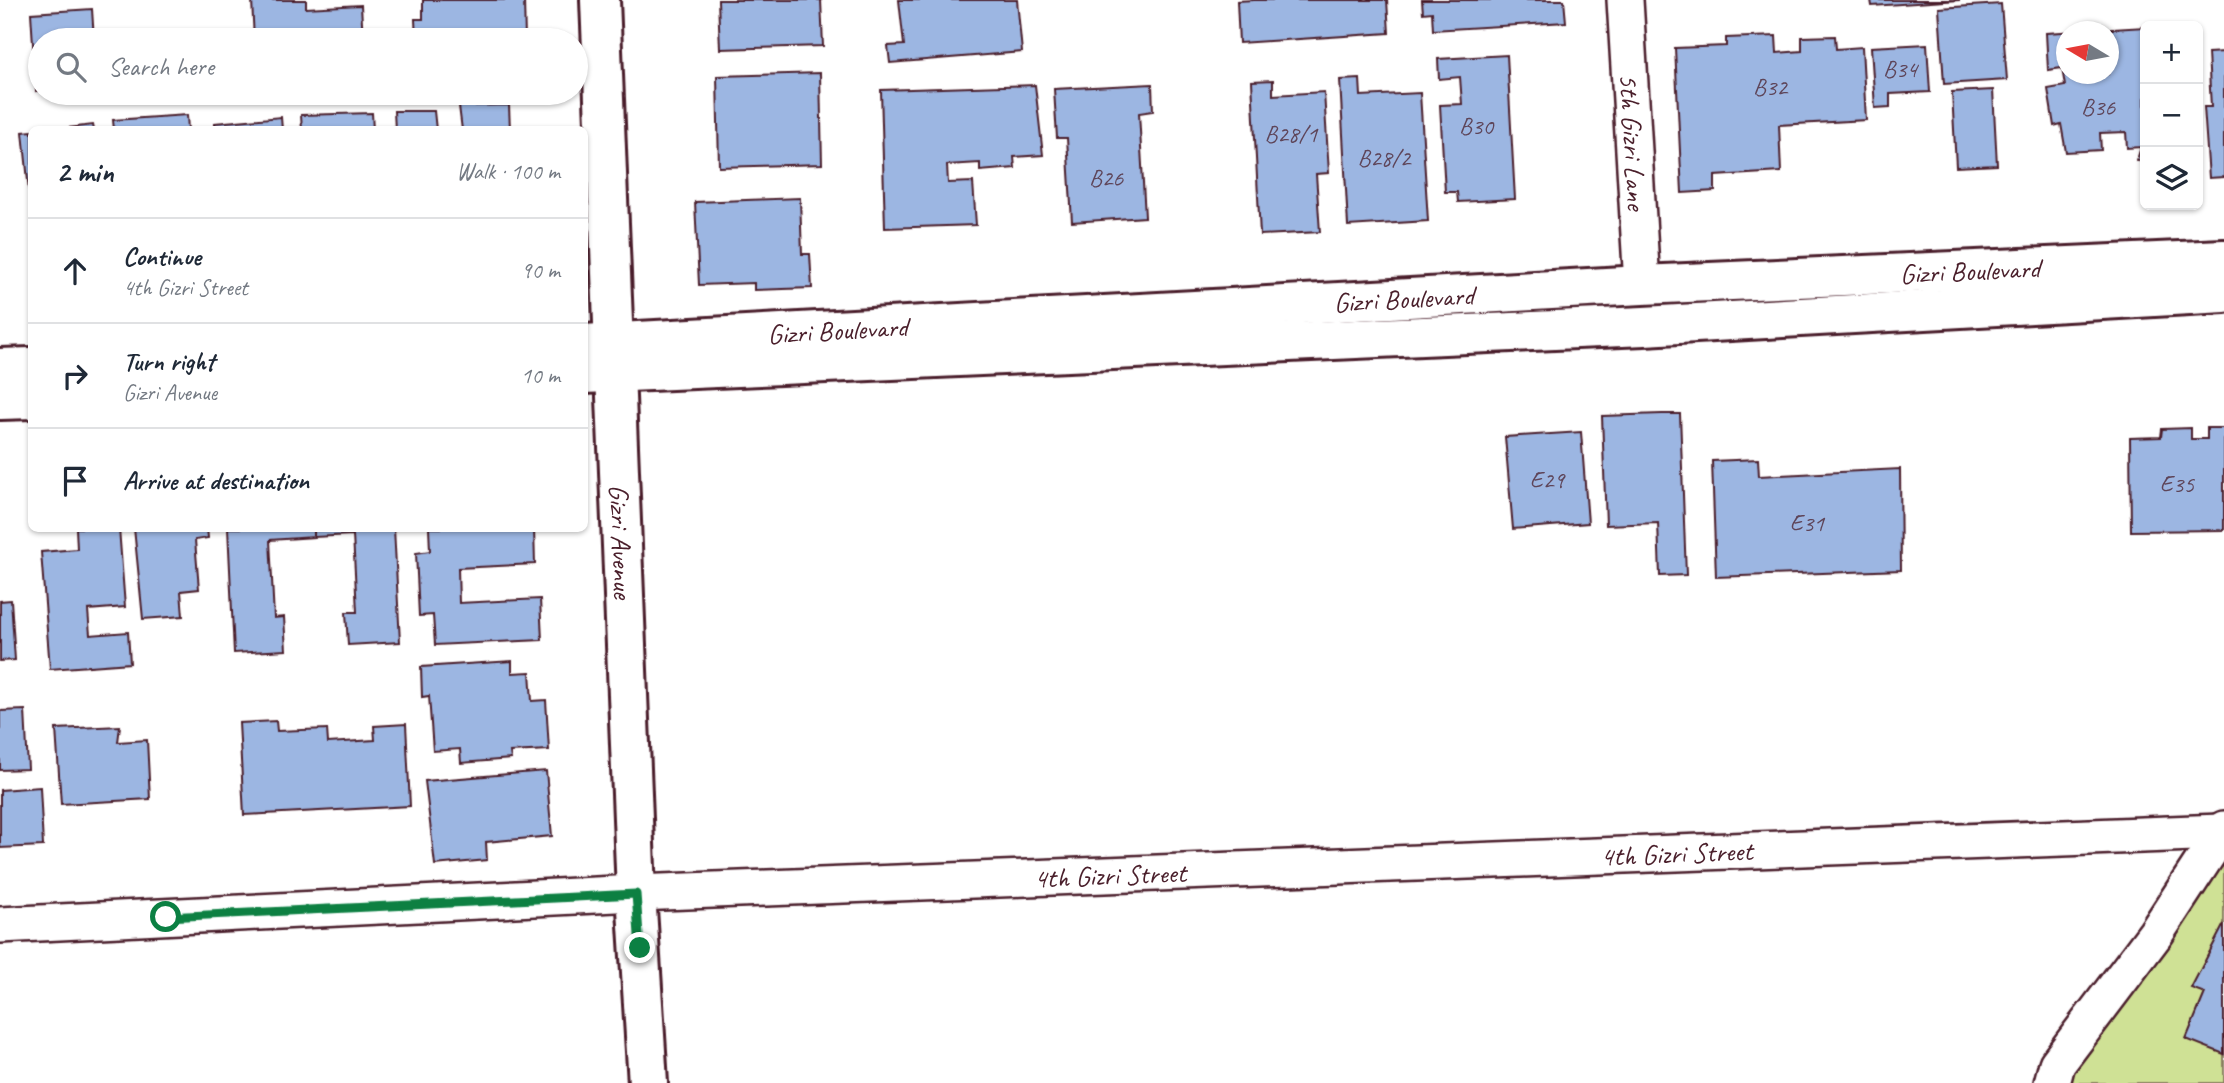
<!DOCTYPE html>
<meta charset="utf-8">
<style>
body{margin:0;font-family:Caveat,sans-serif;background:#f6f6f7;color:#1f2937}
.controls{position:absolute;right:21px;top:21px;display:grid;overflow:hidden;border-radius:10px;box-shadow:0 2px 5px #0004}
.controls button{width:63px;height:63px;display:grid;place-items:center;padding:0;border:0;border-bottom:2px solid #e0e1e3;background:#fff;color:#1f2937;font:35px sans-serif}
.compass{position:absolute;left:2056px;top:21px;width:63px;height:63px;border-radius:50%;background:#fff;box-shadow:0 2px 5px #0004;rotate:280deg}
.stop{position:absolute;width:21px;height:21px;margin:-16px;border:5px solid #0b8043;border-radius:50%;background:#fff}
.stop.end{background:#0b8043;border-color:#fff;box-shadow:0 2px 7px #0008}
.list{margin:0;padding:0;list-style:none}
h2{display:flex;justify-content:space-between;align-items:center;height:91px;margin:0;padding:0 28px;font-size:30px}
h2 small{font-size:23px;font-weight:400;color:#747a83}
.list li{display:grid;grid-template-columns:46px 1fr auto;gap:21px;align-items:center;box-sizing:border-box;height:105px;padding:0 28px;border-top:2px solid #e0e1e3}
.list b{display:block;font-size:26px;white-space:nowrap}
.list p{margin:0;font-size:23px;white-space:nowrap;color:#747a83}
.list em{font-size:23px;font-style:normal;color:#747a83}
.icon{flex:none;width:38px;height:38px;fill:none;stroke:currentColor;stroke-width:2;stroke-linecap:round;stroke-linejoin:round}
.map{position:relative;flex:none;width:2224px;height:1083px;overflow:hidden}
.search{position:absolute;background:#fff;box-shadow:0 2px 5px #0004;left:28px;top:28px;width:560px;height:77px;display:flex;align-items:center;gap:18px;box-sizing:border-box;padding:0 24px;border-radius:38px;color:#747a83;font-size:26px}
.panel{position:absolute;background:#fff;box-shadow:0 2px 5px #0004;left:28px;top:126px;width:560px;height:406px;border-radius:10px}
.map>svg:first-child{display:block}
</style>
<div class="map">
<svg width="2224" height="1083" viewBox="0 0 2224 1083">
<rect width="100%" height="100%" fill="#fff"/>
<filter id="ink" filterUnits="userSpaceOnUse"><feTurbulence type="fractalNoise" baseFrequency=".0143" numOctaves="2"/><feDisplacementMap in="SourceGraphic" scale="14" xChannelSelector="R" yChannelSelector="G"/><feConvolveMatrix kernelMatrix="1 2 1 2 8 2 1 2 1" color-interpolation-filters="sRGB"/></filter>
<g filter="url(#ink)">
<path fill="#cfe195" stroke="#8c8060" stroke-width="2" d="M2224,847V1083H2069L2071,1070Z"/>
<g fill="#9cb6e2" stroke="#4a1f2b" stroke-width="2" fill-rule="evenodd">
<path d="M252,0H306V8L361,5L363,40H254Z"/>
<path d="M423,0H524L525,40H416L415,19H423Z"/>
<path d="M718,0H821L823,46L720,49Z"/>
<path d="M899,0H1017L1022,52L890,63L888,46L904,45Z"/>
<path d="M1254,0H1387L1389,33L1239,43L1237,1Z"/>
<path d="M1422,0H1564L1566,22L1433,30L1432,12L1423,13Z"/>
<path d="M1871,0H1960L1872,6Z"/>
<path d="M2001,4L2007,80L1944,84L1939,8Z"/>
<path d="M92,9L94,40H40V90L36,91L31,13Z"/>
<path d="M2145,27V164L2137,160L2141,147L2127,148L2126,132L2100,133L2101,150L2066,152L2061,124L2054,126L2048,89L2065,86L2062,68L2048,70L2046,33ZM2066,32H2108V74H2066Z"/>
<path d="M1776,36L1777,53L1802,51V37L1835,36L1836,49L1862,47L1866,120L1779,125L1781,172L1715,176V191L1682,193L1675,48L1726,46V38Z"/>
<path d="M1927,44L1930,92L1890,94V107L1875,108L1871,47Z"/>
<path d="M2224,52V177L2209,178L2204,107H2211L2208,53Z"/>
<path d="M1507,55L1515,199L1458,202L1457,192H1445L1440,105L1462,104L1460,77L1439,79L1438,59Z"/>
<path d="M820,73L822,164L719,167L717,76Z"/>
<path d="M1360,79L1361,96L1420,93L1428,221L1348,226L1340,80Z"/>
<path d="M1273,80V95L1324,92L1329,173L1316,174L1320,232L1260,235L1252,81Z"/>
<path d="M1152,84L1153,111L1139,113L1145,217L1072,222L1067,138H1057L1054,89Z"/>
<path d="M1035,85L1043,155L1014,157L1015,168L980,171V163L947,165L948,183L973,182L976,225L885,228L881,90Z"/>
<path d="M1993,90L1997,165L1956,167L1952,92Z"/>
<path d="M509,105L510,130H462L459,106Z"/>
<path d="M394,111H434L436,130H395Z"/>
<path d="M372,113L373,130H302L301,115Z"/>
<path d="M187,115L188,130H114L113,120Z"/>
<path d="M281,117L282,130H215V123Z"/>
<path d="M93,125L94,130H50Z"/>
<path d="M32,131V201H30L23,132Z"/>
<path d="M800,198L802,254H810L812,288L754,290V283L699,285L695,202Z"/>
<path d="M1662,414H1680L1686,575L1660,576L1658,523L1606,525L1602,416Z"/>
<path d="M2191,428V439H2207V428H2224V530L2131,531L2130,438L2161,437L2162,429Z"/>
<path d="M1581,432L1588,523L1513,529L1505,437Z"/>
<path d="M1758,459L1759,476L1900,469L1901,570L1716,577L1712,461Z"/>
<path d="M76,528H119L125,607L88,610L90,635L128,632L130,663L50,669L41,552L77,549Z"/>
<path d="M134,528H207L208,538L195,540L199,589L181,591L183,616L143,619Z"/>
<path d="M228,528H314V537L270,540L274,618L284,617L286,650L234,653Z"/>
<path d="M314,528H394L400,642L348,645L346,612H357L353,535L314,537Z"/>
<path d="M429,528H534L535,564L458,568L459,603L540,599L542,640L435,645L433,615L419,616L416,553L430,551Z"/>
<path d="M11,600L15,660L0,661V601Z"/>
<path d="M512,661V673L530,672L532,701L546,700L549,750L510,752L511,759L461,763L460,749L433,751L429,696L422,697L421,667Z"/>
<path d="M25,710L28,769L0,770V711Z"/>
<path d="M276,721L277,731L327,729L328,743L375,740L374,726L406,724L410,806L244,815L239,723Z"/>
<path d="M120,726L118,742L147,740L150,799L61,804L56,729Z"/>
<path d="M546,771L552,836L486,842L487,860L435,865L425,781Z"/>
<path d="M40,787L43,846L0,848V790Z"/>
<path d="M2224,924V1054L2186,1039L2205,993L2191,988Z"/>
</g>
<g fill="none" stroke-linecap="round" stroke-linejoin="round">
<defs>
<g id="minor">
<path id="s1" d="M1625,0L1642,285"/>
<path id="s2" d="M0,925L636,893L2221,832"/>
<path d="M2052,1083L2057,1064L2156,933L2224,829"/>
</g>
<g id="tertiary">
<path id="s3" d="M600,0L636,893L648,1083"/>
</g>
<g id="secondary">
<path id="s4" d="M584,344L1642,285L2224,259"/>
<path d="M0,368L32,367"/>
<path d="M584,374L1644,326L2224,293"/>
<path d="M0,400L32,399"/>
</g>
</defs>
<use href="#minor" stroke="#4a1f2b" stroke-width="40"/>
<use href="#tertiary" stroke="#4a1f2b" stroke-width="44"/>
<use href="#secondary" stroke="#4a1f2b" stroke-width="44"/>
<use href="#minor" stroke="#fff" stroke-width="35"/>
<use href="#tertiary" stroke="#fff" stroke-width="38"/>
<use href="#secondary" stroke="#fff" stroke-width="38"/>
</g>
</g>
<g fill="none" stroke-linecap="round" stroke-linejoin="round" filter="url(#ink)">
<path stroke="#0b8043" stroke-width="9" d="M166,917L636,894L640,948"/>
</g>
<g text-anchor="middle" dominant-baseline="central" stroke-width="5" stroke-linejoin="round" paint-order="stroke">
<g font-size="24" fill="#5e4559">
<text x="1900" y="69">B34</text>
<text x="1770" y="87">B32</text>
<text x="2098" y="107">B36</text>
<text x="1476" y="126">B30</text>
<text x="1291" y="134">B28/1</text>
<text x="1384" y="158">B28/2</text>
<text x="1106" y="178">B26</text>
<text x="1547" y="480">E29</text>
<text x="2177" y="484">E35</text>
<text x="1807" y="523">E31</text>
</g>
<g font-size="28" fill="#4a1f2b" stroke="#fff">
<text stroke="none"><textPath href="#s1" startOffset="142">5th Gizri Lane</textPath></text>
<text stroke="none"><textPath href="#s4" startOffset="1388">Gizri Boulevard</textPath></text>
<text stroke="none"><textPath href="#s4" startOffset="821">Gizri Boulevard</textPath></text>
<text stroke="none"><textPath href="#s4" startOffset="254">Gizri Boulevard</textPath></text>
<text stroke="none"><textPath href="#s3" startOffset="542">Gizri Avenue</textPath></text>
<text stroke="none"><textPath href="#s2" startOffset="1678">4th Gizri Street</textPath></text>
<text stroke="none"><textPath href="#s2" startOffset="1111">4th Gizri Street</textPath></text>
</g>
</g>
</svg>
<div class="controls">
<button>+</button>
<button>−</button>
<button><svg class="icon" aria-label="layers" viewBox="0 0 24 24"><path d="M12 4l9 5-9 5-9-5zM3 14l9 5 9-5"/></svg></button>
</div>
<svg class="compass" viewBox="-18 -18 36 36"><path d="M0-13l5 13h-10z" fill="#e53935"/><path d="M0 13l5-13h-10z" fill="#747a83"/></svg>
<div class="stop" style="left:166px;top:917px"></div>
<div class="stop end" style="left:640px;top:948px"></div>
<div class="search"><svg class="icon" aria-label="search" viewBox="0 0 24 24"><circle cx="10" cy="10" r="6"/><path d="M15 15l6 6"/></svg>Search here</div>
<section class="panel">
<h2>2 min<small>Walk · 100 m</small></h2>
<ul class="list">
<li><svg class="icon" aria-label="ahead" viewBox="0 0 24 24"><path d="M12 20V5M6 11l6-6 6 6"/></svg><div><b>Continue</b><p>4th Gizri Street</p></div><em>90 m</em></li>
<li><svg class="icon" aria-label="right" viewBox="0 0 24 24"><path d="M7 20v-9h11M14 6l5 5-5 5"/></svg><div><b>Turn right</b><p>Gizri Avenue</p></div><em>10 m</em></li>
<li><svg class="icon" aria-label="arrive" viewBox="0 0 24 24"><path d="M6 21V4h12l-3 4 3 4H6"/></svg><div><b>Arrive at destination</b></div></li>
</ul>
</section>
</div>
